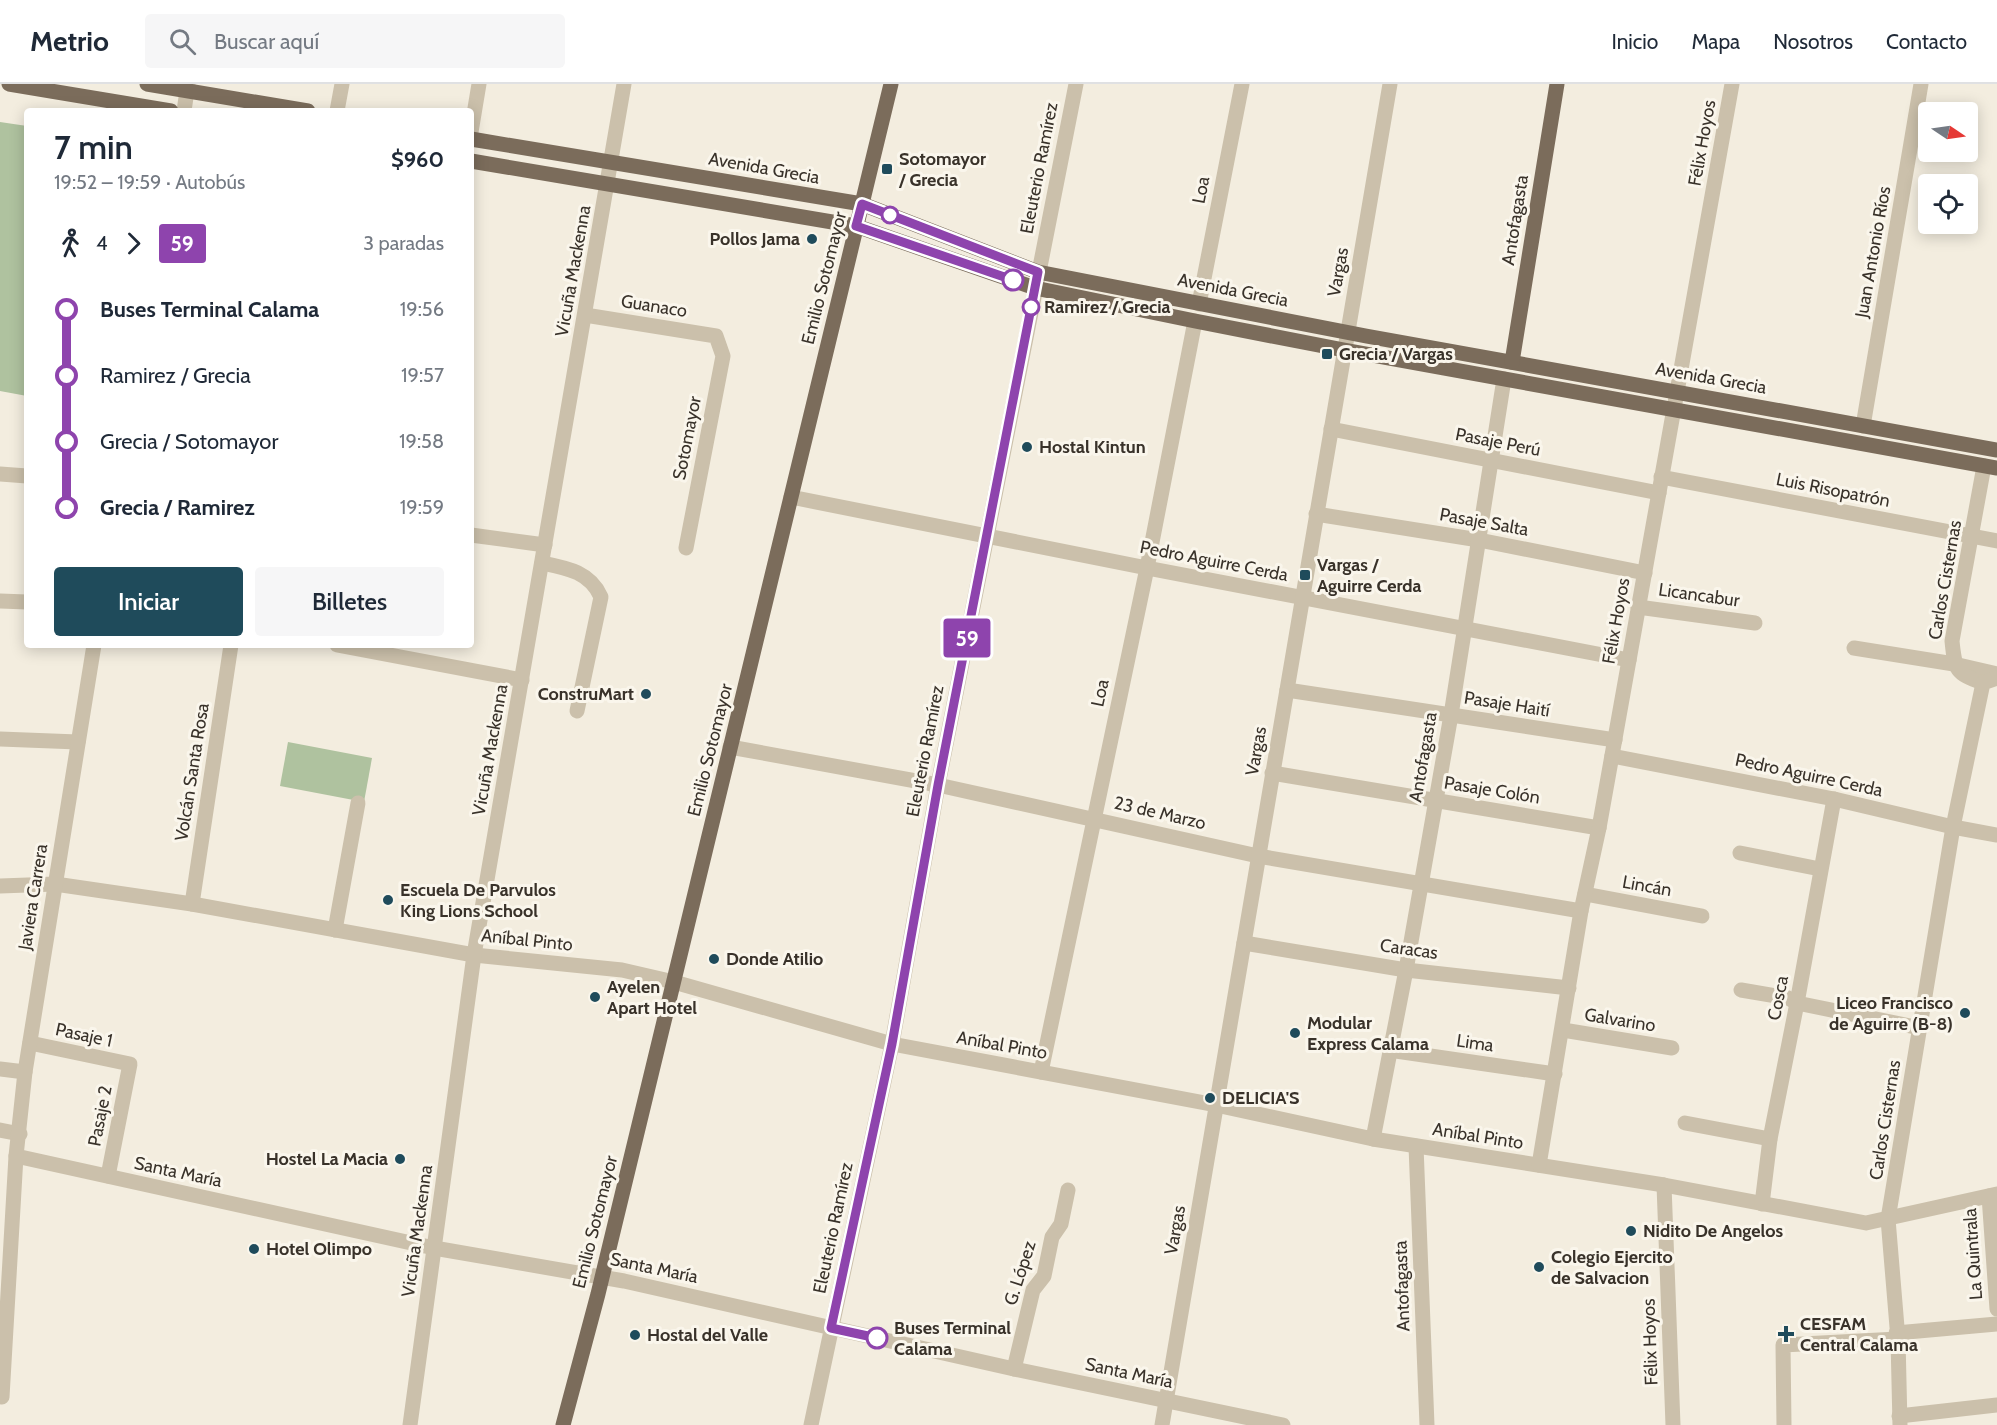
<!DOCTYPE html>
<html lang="es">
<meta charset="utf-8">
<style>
:root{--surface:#fff;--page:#f6f6f7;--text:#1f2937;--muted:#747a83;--line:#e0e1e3;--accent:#1f4b5b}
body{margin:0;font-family:Cabin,sans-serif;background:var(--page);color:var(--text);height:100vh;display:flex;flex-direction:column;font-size:22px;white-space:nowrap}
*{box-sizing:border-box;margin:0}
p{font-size:20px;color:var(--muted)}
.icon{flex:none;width:33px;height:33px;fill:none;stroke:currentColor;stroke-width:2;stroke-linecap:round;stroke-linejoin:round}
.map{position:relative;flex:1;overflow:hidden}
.panel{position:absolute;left:24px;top:24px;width:450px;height:540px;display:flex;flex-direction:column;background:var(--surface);border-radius:6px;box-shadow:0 3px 15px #0003}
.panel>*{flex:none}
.badge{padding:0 12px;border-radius:4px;font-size:21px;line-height:39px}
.needle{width:39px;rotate:103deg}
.tools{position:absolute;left:1918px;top:18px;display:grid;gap:12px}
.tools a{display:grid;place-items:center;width:60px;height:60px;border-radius:6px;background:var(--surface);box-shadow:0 3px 15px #0003;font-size:30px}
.map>.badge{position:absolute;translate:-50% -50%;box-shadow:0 0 0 3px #fff}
.legs{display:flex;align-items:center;gap:9px;height:66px;padding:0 30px;font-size:20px}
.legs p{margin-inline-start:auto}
.head{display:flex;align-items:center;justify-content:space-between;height:102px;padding:0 30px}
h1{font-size:33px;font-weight:600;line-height:45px}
.button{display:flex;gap:12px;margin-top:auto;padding:12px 30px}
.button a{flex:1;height:69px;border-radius:6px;background:var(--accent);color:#fff;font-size:24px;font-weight:600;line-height:69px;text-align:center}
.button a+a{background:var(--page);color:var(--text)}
ul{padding:0 30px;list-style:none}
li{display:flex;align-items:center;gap:21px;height:66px;font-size:22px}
li i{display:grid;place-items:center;width:9px;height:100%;margin:0 8px;background:currentColor}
li i::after{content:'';width:15px;height:15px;margin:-8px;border:4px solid;border-radius:50%;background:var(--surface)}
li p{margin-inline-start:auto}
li:first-child i{background:linear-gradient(#0000 50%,currentColor 0)}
li:last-child i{background:linear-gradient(currentColor 50%,#0000 0)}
header{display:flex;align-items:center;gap:36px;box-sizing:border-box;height:84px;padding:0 30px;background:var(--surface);border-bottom:2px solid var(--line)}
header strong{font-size:28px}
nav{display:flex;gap:33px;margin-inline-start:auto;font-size:21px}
.search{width:420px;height:54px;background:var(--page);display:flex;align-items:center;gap:15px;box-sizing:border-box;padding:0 21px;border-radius:6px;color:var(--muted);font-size:22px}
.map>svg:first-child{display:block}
</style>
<header>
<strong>Metrio</strong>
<div class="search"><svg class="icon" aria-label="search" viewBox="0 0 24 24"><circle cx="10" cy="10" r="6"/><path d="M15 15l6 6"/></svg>Buscar aquí</div>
<nav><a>Inicio</a><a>Mapa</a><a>Nosotros</a><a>Contacto</a></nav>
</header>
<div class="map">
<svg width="1997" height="1341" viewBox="0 0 1997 1341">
<rect width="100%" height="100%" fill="#f3eddf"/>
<g fill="#afc29f">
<path d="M0,38L27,42V312L0,307Z"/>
<path d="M288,658L372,674L364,718L280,702Z"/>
</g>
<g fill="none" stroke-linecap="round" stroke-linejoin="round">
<g stroke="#cbc0ab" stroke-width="15">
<path d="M184,27L188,0"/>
<path d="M337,27L342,0"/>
<path d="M471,48L479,0"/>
<path d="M1199,220L1242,0"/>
<path d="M585,231L716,252L723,272L686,464"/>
<path d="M1863,342L1921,0"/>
<path d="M1331,345L1659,409"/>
<path d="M0,390L27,392"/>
<path d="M1661,393L1997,457"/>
<path d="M791,413L1147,484L1629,576"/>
<path d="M1316,430L1479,456L1645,489"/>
<path d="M471,451L545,461"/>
<path d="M542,479C567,484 590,488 601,513L577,627"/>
<path d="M0,517L27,518"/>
<path d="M1638,523L1755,539"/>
<path d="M337,561L522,596"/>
<path d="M1854,564L1954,580L1997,590"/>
<path d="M1983,599C1955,589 1955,586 1952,557L1984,382"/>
<path d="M1287,606L1615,656"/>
<path d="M0,655L78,658"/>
<path d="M730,663L938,701L1258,772L1581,827"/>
<path d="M1612,672L1834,715L1953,743L1997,751"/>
<path d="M1272,689L1599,744"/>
<path d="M1740,769L1820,785"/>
<path d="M0,802L55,800L192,820L474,871L622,886L674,898L892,960L1216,1021L1373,1055L1664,1101L1866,1139L1997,1110"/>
<path d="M1585,810L1702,832"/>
<path d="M192,820L231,561"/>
<path d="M335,846L358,719"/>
<path d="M1244,859L1406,886L1569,904"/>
<path d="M1741,906L1788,914L1797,919L1920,944"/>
<path d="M1563,946L1672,964"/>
<path d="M30,959L130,980L108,1092"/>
<path d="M1389,966L1555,990"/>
<path d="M0,985L25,988"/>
<path d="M1041,988L1147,484L1195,237"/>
<path d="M1685,1039L1770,1055"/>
<path d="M0,1046L20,1050"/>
<path d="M1373,1055L1406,886L1451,631L1504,295"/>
<path d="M1416,1062L1427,1341"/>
<path d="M16,1072L434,1164L624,1197L1014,1285L1283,1341"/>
<path d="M1539,1081L1581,827L1599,744L1732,0"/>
<path d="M1664,1101L1673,1341"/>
<path d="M1989,1112L1997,1225"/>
<path d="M1762,1120L1770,1055L1797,919L1834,715"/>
<path d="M1896,1249L1997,1240"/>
<path d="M1014,1285L1033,1206L1044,1192L1052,1153L1061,1140L1068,1106"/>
<path d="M2,1313L16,1072L25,988L94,561"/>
<path d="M1899,1332L1997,1321"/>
<path d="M410,1341L474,871L624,0"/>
<path d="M811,1341L892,960L938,701L1076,0"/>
<path d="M1162,1341L1390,0"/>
<path d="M1784,1341L1783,1261L1898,1255"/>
<path d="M1900,1341L1898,1255L1888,1135L1953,743L1983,599L1997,594"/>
</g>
<g stroke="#7b6c5b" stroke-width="15">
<path d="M9,0L171,27"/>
<path d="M147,0L308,27"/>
<path d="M471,55L862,120L1038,188L1366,252L1997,366"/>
<path d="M471,77L856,142L1035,204L1195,237L1344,266L1997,384"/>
<path d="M1512,278L1557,0"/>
<path d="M563,1341L598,1210L891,0"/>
</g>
</g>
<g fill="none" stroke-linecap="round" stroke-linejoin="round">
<defs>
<path id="line-1" d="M877,1254L831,1244L892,960L938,701L1038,188L862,120L856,142L1013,196"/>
</defs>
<use href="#line-1" stroke="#fff" stroke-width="14"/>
<use href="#line-1" stroke="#8e44ad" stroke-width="9"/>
</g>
<g fill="#1f4b5b" stroke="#faf6ec" stroke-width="2">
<rect x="881" y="79" width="12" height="12" rx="3"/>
<circle cx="812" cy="155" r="6"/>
<rect x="1321" y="264" width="12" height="12" rx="3"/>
<circle cx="1027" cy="363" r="6"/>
<rect x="1299" y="485" width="12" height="12" rx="3"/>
<circle cx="646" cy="610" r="6"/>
<circle cx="388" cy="816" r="6"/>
<circle cx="714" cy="875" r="6"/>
<circle cx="595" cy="913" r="6"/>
<circle cx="1965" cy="929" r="6"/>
<circle cx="1295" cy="949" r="6"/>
<circle cx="1210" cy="1014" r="6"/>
<circle cx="400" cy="1075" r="6"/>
<circle cx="1631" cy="1147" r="6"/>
<circle cx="254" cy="1165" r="6"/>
<circle cx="1539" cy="1183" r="6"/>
<path d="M1783 1241h6v6h6v6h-6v6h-6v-6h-6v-6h6z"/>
<circle cx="635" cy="1251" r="6"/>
</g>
<g fill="#fff" stroke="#8e44ad" stroke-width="3">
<circle cx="890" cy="131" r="8"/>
<circle cx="1013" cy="196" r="10"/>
<circle cx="1031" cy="223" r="8"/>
<circle cx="877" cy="1254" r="10"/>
</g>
<g text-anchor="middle" stroke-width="6" stroke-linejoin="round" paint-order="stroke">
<g font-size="18" fill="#39322a" stroke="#faf6ec">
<text transform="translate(1702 59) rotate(-80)" y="6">Félix Hoyos</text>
<text transform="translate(764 84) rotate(10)" y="6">Avenida Grecia</text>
<text transform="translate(1039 84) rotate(-79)" y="6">Eleuterio Ramírez</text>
<text transform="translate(1201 106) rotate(-79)" y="6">Loa</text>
<text transform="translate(1515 136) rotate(-81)" y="6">Antofagasta</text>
<text transform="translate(1873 168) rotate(-80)" y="6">Juan Antonio Ríos</text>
<text transform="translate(573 187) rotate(-80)" y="6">Vicuña Mackenna</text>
<text transform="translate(1338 188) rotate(-80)" y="6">Vargas</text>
<text transform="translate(824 194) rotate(-76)" y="6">Emilio Sotomayor</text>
<text transform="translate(1233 206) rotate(11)" y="6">Avenida Grecia</text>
<text transform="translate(654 222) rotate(9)" y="6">Guanaco</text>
<text transform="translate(1711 294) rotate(10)" y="6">Avenida Grecia</text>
<text transform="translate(687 354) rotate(-79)" y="6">Sotomayor</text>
<text transform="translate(1498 358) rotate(11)" y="6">Pasaje Perú</text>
<text transform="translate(1833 406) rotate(11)" y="6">Luis Risopatrón</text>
<text transform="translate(1484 438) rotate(10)" y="6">Pasaje Salta</text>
<text transform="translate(1214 477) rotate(11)" y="6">Pedro Aguirre Cerda</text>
<text transform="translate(1945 496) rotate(-80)" y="6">Carlos Cisternas</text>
<text transform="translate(1699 511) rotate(8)" y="6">Licancabur</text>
<text transform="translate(1616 537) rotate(-80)" y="6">Félix Hoyos</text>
<text transform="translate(1100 609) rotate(-78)" y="6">Loa</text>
<text transform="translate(1507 620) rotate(9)" y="6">Pasaje Haití</text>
<text transform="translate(490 666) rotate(-80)" y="6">Vicuña Mackenna</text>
<text transform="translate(710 666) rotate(-76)" y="6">Emilio Sotomayor</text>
<text transform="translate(925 667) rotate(-79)" y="6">Eleuterio Ramírez</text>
<text transform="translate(1256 667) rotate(-80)" y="6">Vargas</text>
<text transform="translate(1423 673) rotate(-80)" y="6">Antofagasta</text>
<text transform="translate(192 688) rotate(-81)" y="6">Volcán Santa Rosa</text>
<text transform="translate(1809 691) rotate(12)" y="6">Pedro Aguirre Cerda</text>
<text transform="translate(1492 706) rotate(9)" y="6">Pasaje Colón</text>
<text transform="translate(1160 729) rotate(13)" y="6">23 de Marzo</text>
<text transform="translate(1647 802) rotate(10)" y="6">Lincán</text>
<text transform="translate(33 813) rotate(-81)" y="6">Javiera Carrera</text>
<text transform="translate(527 856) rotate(6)" y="6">Aníbal Pinto</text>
<text transform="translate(1409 865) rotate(8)" y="6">Caracas</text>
<text transform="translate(1778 914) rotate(-79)" y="6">Cosca</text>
<text transform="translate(1620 936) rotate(9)" y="6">Galvarino</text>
<text transform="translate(84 951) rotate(12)" y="6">Pasaje 1</text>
<text transform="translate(1475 959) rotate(8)" y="6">Lima</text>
<text transform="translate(1002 961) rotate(10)" y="6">Aníbal Pinto</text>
<text transform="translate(100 1032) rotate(-79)" y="6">Pasaje 2</text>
<text transform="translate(1885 1036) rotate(-81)" y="6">Carlos Cisternas</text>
<text transform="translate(1478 1052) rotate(9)" y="6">Aníbal Pinto</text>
<text transform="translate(178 1088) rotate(12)" y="6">Santa María</text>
<text transform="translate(595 1138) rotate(-76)" y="6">Emilio Sotomayor</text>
<text transform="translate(833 1144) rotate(-78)" y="6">Eleuterio Ramírez</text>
<text transform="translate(1175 1146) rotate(-80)" y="6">Vargas</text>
<text transform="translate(417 1147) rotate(-82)" y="6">Vicuña Mackenna</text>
<text transform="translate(1973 1170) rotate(-94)" y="6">La Quintrala</text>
<text transform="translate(654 1184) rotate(12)" y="6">Santa María</text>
<text transform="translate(1020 1189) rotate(-72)" y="6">G. López</text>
<text transform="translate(1402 1202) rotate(-92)" y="6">Antofagasta</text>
<text transform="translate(1650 1258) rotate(-92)" y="6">Félix Hoyos</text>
<text transform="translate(1129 1289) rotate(12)" y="6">Santa María</text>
</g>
<g font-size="18" font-weight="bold" fill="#39322a" stroke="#faf6ec" text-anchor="start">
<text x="899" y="81">Sotomayor<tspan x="899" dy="21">/ Grecia</tspan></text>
<text x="800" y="161" text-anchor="end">Pollos Jama</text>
<text x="1339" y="276">Grecia / Vargas</text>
<text x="1039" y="369">Hostal Kintun</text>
<text x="1317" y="487">Vargas /<tspan x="1317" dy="21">Aguirre Cerda</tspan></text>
<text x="634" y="616" text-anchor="end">ConstruMart</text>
<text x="400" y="812">Escuela De Parvulos<tspan x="400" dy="21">King Lions School</tspan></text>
<text x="726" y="881">Donde Atilio</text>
<text x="607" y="909">Ayelen<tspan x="607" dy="21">Apart Hotel</tspan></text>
<text x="1953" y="925" text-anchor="end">Liceo Francisco<tspan x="1953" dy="21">de Aguirre (B-8)</tspan></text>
<text x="1307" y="945">Modular<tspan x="1307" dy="21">Express Calama</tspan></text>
<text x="1222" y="1020">DELICIA'S</text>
<text x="388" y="1081" text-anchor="end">Hostel La Macia</text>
<text x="1643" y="1153">Nidito De Angelos</text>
<text x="266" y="1171">Hotel Olimpo</text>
<text x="1551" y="1179">Colegio Ejercito<tspan x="1551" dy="21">de Salvacion</tspan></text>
<text x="1800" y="1246">CESFAM<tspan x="1800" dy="21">Central Calama</tspan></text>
<text x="647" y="1257">Hostal del Valle</text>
</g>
<g font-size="18" font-weight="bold" fill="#39322a" stroke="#faf6ec" text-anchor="start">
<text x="1044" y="229">Ramirez / Grecia</text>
<text x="894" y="1250">Buses Terminal<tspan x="894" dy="21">Calama</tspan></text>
</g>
</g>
</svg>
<div class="tools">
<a><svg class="needle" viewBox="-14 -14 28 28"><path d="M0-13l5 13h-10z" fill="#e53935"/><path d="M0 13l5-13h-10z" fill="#747a83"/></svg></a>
<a><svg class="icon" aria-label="locate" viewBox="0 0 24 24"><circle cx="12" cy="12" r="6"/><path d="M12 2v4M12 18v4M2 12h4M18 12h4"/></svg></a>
</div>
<b class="badge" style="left:967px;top:554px;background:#8e44ad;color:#fff">59</b>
<section class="panel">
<div class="head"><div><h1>7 min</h1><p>19:52 – 19:59 · Autobús</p></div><b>$960</b></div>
<div class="legs"><svg class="icon" aria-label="walk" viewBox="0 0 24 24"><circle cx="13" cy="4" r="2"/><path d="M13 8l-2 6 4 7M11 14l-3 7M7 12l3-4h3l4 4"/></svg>4<svg class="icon" aria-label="forward" viewBox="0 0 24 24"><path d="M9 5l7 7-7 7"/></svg><b class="badge" style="background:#8e44ad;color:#fff">59</b><p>3 paradas</p></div>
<ul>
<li><i style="color:#8e44ad"></i><b>Buses Terminal Calama</b><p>19:56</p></li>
<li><i style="color:#8e44ad"></i><span>Ramirez / Grecia</span><p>19:57</p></li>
<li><i style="color:#8e44ad"></i><span>Grecia / Sotomayor</span><p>19:58</p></li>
<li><i style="color:#8e44ad"></i><b>Grecia / Ramirez</b><p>19:59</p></li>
</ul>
<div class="button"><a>Iniciar</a><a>Billetes</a></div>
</section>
</div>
